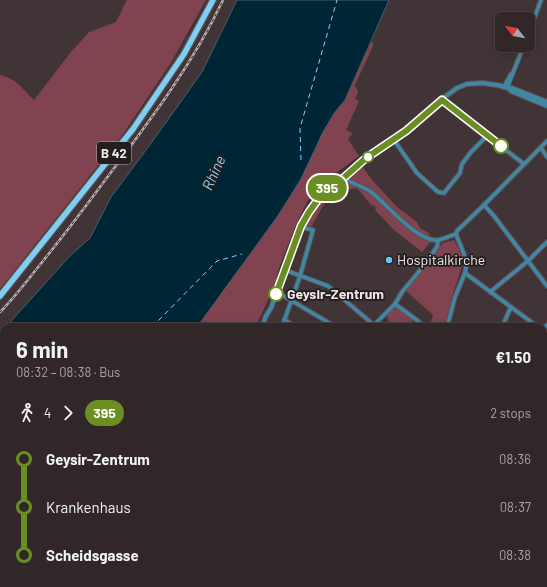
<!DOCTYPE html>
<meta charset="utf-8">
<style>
:root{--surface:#312728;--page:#3d3334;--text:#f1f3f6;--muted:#a8a5a8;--line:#4c4445}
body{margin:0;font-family:Barlow,sans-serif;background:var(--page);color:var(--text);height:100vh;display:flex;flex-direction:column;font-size:15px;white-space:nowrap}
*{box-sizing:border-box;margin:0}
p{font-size:13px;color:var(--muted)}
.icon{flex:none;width:22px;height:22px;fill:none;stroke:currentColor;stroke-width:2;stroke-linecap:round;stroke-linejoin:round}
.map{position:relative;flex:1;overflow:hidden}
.drawer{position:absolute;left:0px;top:323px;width:547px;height:264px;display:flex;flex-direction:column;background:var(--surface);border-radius:12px 12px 0 0;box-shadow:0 2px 10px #0003,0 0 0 1px var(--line)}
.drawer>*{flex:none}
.badge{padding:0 8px;border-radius:13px;font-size:14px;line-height:26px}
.needle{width:26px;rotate:301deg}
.tools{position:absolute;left:495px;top:12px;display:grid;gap:8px}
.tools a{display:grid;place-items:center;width:40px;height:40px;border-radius:6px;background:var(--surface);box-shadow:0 2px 10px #0003,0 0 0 1px var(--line);font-size:20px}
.map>.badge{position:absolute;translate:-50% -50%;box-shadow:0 0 0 2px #fff}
.legs{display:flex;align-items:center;gap:6px;height:44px;padding:0 16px;font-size:13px}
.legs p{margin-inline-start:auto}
.headline{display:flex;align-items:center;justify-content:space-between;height:68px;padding:0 16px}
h1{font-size:22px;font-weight:700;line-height:30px}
ul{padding:0 16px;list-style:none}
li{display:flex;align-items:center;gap:14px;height:48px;font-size:15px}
li i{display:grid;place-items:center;width:6px;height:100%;margin:0 5px;background:currentColor}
li i::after{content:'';width:10px;height:10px;margin:-5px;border:3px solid;border-radius:50%;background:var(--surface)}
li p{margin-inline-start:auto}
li:first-child i{background:linear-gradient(#0000 50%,currentColor 0)}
li:last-child i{background:linear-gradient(currentColor 50%,#0000 0)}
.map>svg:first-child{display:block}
</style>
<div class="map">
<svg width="547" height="587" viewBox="0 0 547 587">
<rect width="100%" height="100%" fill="#413436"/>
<g fill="#81434f">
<path d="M127,0H206L172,61L123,134L0,289V75C19,80 21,88 34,100L71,52L89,32L116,22Z"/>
<path d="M371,42L374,44L355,85L358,92L355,99L359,101L346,130L353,133L348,139L359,156L332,176L322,185L307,202L295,227L279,268L276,282L256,326L197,327L277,217L301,179L323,132L335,112L345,100Z"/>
<path d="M362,166L372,180L397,207L417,222L420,228L430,234L427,239L431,241L422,252L394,230L375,210L376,208L373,205L372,206L357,188L337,191L327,199L311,227L305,225L326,194Z"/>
<path d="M454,240L458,247L462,257V266L452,297L445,327H431L430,325L433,315L405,290L427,266L431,257L443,243Z"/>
<path d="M395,306L413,319L410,327H388L386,325L389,323L387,316L386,315Z"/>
<path d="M4,547V565L0,566V549Z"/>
<path d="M104,583H143L145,587H106Z"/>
</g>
<g fill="#002635" stroke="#48606b">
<path d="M237,0H389L345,100L335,112L323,132L301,179L277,217L197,327H9L12,320L69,257L90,238L111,197L152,142L202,72Z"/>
<path d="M4,340V547L0,549V350Z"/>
</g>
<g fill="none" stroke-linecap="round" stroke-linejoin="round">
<g stroke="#85d5f9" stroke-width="1" stroke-dasharray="5 4" stroke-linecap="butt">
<path d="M301,160L300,128L337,0"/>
<path d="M152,327L217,261L242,254"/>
<path d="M0,481L4,477"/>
</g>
<defs>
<g id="minor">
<path d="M528,35L541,0"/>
<path d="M504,87L511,74"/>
<path d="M507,88L524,45"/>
<path d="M441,100L524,164"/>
<path d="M394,140L417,173L438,192L444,193L460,173L462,164L471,152L487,136"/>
<path d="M541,148L547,157"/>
<path d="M344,178C352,184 363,186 371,192C387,204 418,243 438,240C444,239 450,236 456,234"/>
<path d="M484,205L494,216L547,286"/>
<path d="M456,234L457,231L484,205L547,141"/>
<path d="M285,270L328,286L374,325L395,304L402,292L422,268L437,247L438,240"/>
<path d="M465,273L538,327"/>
<path d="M277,292L336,327"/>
<path d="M490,292L528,261L547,242"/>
<path d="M395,304L418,321L421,324L422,327"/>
<path d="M284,320L297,327"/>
<path d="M421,324L428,326"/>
<path d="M282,327L300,276L313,230L301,227"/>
<path d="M431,327H433"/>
<path d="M447,327L455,297L465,273L466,267L464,254L456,234"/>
<path d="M502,327L511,307"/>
<path d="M543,329L547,325"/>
<path d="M543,400L547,405"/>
<path d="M543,440L547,437"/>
<path d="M543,464L547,460"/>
<path d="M543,510L547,511"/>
<path d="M543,512L547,516"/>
<path d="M543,574L547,572"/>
<path d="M303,583L308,586L316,583"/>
<path d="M370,583L374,587"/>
<path d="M454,583L456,587"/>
<path d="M157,587L163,583"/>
<path d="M517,587L525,583"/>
</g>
<g id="tertiary">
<path d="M509,88L511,91L547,106"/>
<path d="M262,327L266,316L271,308L305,218L327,189L341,181L366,158L406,131L446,96L457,88L467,84L482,83L497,85L509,88H512L547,102"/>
<path d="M543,529L547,524"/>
<path d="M0,571L4,569"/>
<path d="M234,583L238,587"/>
<path d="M440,587L449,583"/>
</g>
<path id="primary" d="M0,296L133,129L184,54L213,0"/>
</defs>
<use href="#minor" stroke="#5d5153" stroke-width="5.5"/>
<use href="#tertiary" stroke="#5d5153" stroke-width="6"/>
<use href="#primary" stroke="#5d5153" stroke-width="8"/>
<use href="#minor" stroke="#4187a5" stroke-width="3.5"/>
<use href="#tertiary" stroke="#4187a5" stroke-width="4"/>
<use href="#primary" stroke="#7ecff3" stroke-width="5.5"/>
<defs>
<g id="rail">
<path d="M0,312C14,298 26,282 39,266C60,240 80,214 100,187C145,127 191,68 223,0"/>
<path d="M543,488L547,485"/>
<path d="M543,498L547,496"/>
<path d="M323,587L338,583"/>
</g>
</defs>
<use href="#rail" stroke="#b9afb0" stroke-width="2.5"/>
<use href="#rail" stroke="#231d1e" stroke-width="1" stroke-dasharray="3" stroke-linecap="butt"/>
</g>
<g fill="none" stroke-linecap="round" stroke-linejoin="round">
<defs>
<path id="line-1" d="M276,294L301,226L309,212L322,194L327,189L340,181L366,158L406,131L442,100L501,146"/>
</defs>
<use href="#line-1" stroke="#fff" stroke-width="9"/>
<use href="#line-1" stroke="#6b8e23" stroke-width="6"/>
</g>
<g fill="#fff" stroke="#6b8e23" stroke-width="2">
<circle cx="501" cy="146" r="7"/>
<circle cx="368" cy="157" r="5"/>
<circle cx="276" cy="294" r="7"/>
</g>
<circle fill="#64c5ee" stroke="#231d1e" stroke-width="1.5" cx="389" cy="260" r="4"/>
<g text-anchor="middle" stroke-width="3.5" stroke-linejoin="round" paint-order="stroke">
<rect fill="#231d1e" stroke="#b3acad" stroke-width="1" x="97" y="142" width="34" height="22" rx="3"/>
<g font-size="13" font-weight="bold" fill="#f1e9ea">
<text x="114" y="158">B 42</text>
</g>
<g font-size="14" fill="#f1e9ea" stroke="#231d1e" text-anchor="start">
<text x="397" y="265">Hospitalkirche</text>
</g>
<g font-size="14" font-weight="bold" fill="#f1e9ea" stroke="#231d1e" text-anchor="start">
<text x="287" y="299">Geysir-Zentrum</text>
</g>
<g font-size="15" font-style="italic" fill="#85d5f9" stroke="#231d1e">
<text transform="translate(214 173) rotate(-66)" y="5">Rhine</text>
</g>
</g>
</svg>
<div class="tools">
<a><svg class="needle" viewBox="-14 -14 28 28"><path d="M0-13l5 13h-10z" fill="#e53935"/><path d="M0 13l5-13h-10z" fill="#a8a5a8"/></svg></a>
</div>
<b class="badge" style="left:327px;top:188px;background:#6b8e23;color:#fff">395</b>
<section class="drawer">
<div class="headline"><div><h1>6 min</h1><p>08:32 – 08:38 · Bus</p></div><b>€1.50</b></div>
<div class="legs"><svg class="icon" aria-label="walk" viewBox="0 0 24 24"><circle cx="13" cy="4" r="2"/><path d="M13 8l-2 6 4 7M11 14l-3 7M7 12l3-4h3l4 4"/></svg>4<svg class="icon" aria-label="forward" viewBox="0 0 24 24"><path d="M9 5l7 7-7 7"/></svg><b class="badge" style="background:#6b8e23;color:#fff">395</b><p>2 stops</p></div>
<ul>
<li><i style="color:#6b8e23"></i><b>Geysir-Zentrum</b><p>08:36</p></li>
<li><i style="color:#6b8e23"></i><span>Krankenhaus</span><p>08:37</p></li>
<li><i style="color:#6b8e23"></i><b>Scheidsgasse</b><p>08:38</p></li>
</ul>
</section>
</div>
